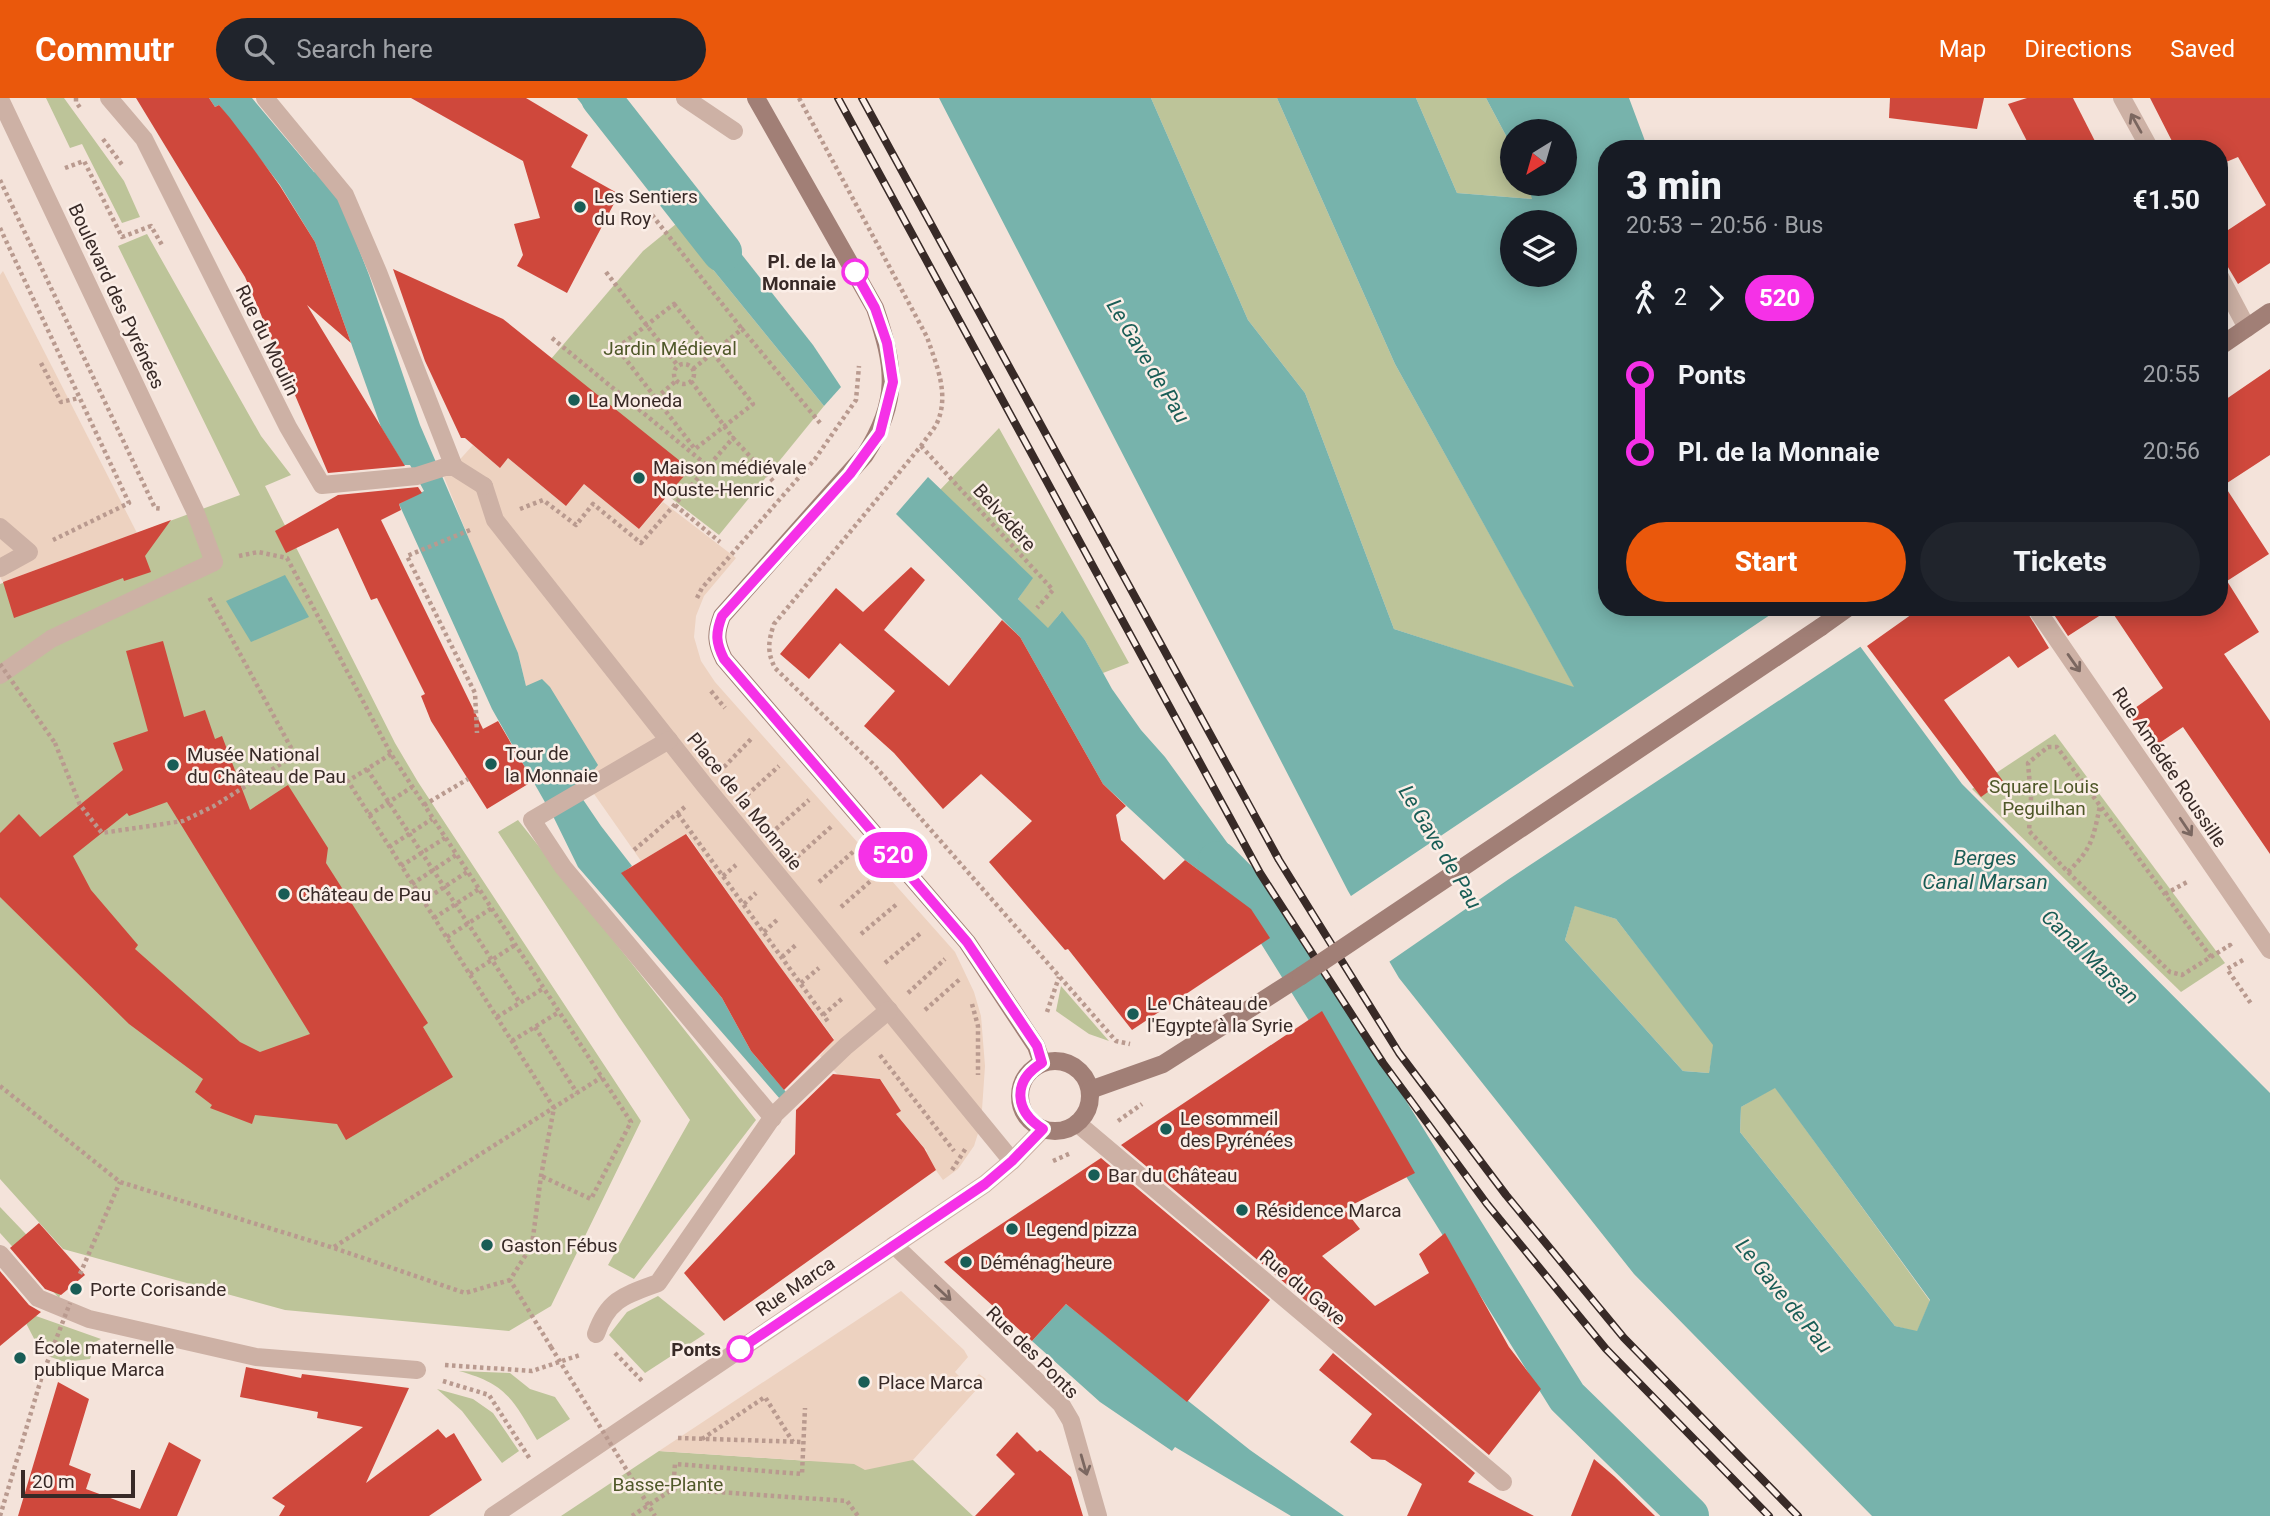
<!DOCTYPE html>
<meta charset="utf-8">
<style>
:root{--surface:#171b24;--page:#20242c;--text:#f1f3f6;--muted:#9ea1a6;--accent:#ea580c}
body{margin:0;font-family:Roboto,sans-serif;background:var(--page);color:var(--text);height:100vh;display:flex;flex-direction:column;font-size:26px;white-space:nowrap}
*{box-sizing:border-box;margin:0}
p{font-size:23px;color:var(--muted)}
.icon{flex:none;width:38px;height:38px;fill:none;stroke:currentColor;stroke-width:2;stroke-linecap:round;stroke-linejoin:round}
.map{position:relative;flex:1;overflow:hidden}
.details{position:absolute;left:1598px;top:42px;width:630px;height:476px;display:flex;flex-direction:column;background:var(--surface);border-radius:28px;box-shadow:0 4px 18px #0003}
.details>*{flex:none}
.badge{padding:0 14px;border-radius:23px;font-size:24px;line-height:46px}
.needle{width:46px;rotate:217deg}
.controls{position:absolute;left:1500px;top:21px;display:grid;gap:14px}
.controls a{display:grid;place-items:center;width:77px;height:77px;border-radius:50%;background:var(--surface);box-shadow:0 4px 18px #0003;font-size:35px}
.scale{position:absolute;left:21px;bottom:18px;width:114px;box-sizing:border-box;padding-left:7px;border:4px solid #382a27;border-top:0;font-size:19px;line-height:24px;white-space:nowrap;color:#382a27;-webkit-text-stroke:5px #fbeee7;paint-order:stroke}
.map>.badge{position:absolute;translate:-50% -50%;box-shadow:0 0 0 4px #fff}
.legs{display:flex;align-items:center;gap:10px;height:77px;padding:0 28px;font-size:23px}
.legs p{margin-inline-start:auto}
.head{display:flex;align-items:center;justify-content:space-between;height:119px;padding:0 28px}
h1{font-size:38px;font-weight:800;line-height:52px}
.action{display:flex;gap:14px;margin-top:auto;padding:14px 28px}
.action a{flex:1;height:80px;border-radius:42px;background:var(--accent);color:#fff;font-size:28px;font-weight:800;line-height:80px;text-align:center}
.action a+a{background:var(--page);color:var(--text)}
ul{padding:0 28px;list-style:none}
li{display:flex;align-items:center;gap:24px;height:77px;font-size:26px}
li i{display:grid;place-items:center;width:10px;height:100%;margin:0 9px;background:currentColor}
li i::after{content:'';width:18px;height:18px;margin:-9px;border:5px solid;border-radius:50%;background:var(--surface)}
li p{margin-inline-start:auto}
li:first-child i{background:linear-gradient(#0000 50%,currentColor 0)}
li:last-child i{background:linear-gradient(currentColor 50%,#0000 0)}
header{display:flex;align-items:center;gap:42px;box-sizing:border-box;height:98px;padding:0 35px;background:var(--accent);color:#fff}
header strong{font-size:33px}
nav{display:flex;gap:38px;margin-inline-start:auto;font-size:24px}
.search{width:490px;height:63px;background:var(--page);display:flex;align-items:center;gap:18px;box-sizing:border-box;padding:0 24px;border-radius:38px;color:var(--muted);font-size:26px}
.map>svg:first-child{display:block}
</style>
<header>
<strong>Commutr</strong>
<div class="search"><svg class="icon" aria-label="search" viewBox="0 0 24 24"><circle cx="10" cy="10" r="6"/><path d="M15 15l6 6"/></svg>Search here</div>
<nav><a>Map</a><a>Directions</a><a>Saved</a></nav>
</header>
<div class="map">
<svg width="2270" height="1418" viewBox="0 0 2270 1418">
<rect width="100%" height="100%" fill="#f4e3da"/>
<g fill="#bdc499">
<path d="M46,0H64L124,83L140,119L122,125L82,46L70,50Z"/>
<path d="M1151,0H1277L1395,266L1575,590L1394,531L1305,295L1248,222Z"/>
<path d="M1416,0H1486L1512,49V86H1528L1533,101L1457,95Z"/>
<path d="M676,126L824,308L719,437L667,397L551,261L643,153Z"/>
<path d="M147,136L261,338L291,377L265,388L395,645L418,684L641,1023L551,1208L509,1233L285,1212L63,1151L0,1081V486L240,397L118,148Z"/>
<path d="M999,330L1129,565L1103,575L1085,542L1061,514L1048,531L1018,501L1032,480L940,392Z"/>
<path d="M2055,636L2225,865L2181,894L1972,691Z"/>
<path d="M518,722L756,1022L634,1181L608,1167L690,1022L619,919L498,734Z"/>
<path d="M1575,807L1616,821L1714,947L1709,975L1683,973L1565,842Z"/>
<path d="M1061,888L1109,943L1089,936L1056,913Z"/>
<path d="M1775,989L1930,1203L1917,1234L1895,1228L1740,1034L1741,1009Z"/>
<path d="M0,1109L67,1179L59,1200L0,1135Z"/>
<path d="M0,1175L36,1218L101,1241L97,1243L90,1261L65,1264L42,1256Z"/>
<path d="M658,1198L705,1236L645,1275L609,1237L627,1214Z"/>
<path d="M459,1273L510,1275L530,1291L555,1299L570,1321L537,1342C513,1302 507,1286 459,1273Z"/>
<path d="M437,1291L473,1301L493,1315L519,1353L502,1365L462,1313Z"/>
<path d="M879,1337L913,1362L973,1418H561L659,1353L809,1363Z"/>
</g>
<g fill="#edd2c0">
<path d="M3,173L137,435L3,484L0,479V177Z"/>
<path d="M473,347L499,369L508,360L566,408L584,386L639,431L663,404L736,460L704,498L696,518L694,539L701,563L715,584L955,854L974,894L981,918L985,968L981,1026L974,1048L958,1071L943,1082L924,1056L927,1053L896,1016L900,1013L882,983L878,980L838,977L820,958L834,941L776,863L687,736L641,763L585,683L526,588L518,555L492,498L444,379Z"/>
<path d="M901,1193L964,1252L968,1259L955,1274L968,1287L979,1276L986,1281L913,1362L865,1372L854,1366L659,1353Z"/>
</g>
<g fill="#77b3ac" fill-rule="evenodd">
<path d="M209,0H252L314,74L322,76L342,108L369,177L420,327L518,555L526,588L542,581L550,589L598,667L585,683L546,706L492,611L399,406L424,393L410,367H404L381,329L315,144L280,87L219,7L215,9Z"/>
<path d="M577,0H619L671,65L647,89Z"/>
<path d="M939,0H1151L1248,222L1305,295L1394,531L1574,589L1395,266L1277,0H1416L1457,95L1532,101L1528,86H1564V33H1512V49L1486,0H1629L1648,51H1606V509H1831L1962,686L2270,995V1418H1872L1634,1176L1399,880L1348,793ZM1512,124H1564V177H1512ZM1575,808L1616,821L1713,947L1709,975L1683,973L1565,842ZM1775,990L1930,1202L1917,1233L1895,1228L1740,1034L1741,1009Z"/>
<path d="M698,101L813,247L841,289L824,308L676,126Z"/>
<path d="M928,379L1033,480L1018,501L1048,530L1062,513L1085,542L1112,591L1141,632L1165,659L1239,761L1266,794L1251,811L1185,762L1103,686L1020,539L896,416Z"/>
<path d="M285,477L309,519L251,544L226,503Z"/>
<path d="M582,700L601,728L632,768L622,775L722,900L751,953L786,994L780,1001L578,769L552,716Z"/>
<path d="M1066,1206L1250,1352L1344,1418H1291L1175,1349L1172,1353L1100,1304L1032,1243Z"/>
</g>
<path fill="#f4e3da" d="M1782,509H1835L1863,547L1509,781L1386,866L1348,800Z"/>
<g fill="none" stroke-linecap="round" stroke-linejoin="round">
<g stroke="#77b3ac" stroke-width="40">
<path d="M601,0L722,154"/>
<path d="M1218,763L1258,803L1567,1299L1689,1418"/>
</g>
</g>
<g fill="#cf483c" fill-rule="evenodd">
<path d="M136,0H209L215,9L219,7L230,20L252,49L280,88L315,144L351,245L307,207L405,368L328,375L245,179Z"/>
<path d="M411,0H526L588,37L571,69L619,96L567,195L517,168L523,157L514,126L540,120L523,63Z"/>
<path d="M1890,0H1984L1977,31L1889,20Z"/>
<path d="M2027,0H2073L2099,51H2031L2008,6Z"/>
<path d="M2150,0H2270V165L2238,186L2219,154V138L2266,107L2238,59L2219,67V51H2176Z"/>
<path d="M393,171L503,221L690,371L639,431L584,386L566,408L508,360L500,370L465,340H461L425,263Z"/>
<path d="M2270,271V357L2224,387L2269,456L2227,483L2259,534L2224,556L2270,623V756L2183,629L2152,650L2128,615L2163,590L2110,511L2068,538L2049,509H2219V306Z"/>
<path d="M418,389L422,395L399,406L401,412L381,422L483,631L498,623L533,683L487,711L431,623L421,598L425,596L377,500L371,502L338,430L286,455L275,433L338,397Z"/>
<path d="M171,422L145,458L151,474L124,483L123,480L14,520L3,484Z"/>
<path d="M911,469L925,482L884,532L949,588L1002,522L1020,539L1103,686L1126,708L1116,717L1121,742L1164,782L1185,762L1251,811L1270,840L1132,932L1068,851L1065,852L989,764L1032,723L981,676L943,711L894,655L864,628L895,593L840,545L809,581L780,556L836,490L863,514Z"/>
<path d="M1922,509H2024L2049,550L2018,570L2009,558L1944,602L2003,683L1981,699L1867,548Z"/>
<path d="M163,543L184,619L205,612L215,641L222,638L250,712L288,687L328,750L326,765L428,925L423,929L453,979L346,1042L337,1026L255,1017L252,1026L210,1010L212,1007L195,994L203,981L129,926L0,799V735L19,716L40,739L123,672L113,645L148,633L126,553ZM167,704L310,936L260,954L240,944L135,851L138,847L91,792L73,758L127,715L129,718Z"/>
<path d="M686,736L776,863L834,942L784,992L751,953L722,900L621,775Z"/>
<path d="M1322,913L1415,1075L1344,1111L1360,1131L1322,1158L1375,1208L1429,1175L1419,1156L1445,1135L1509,1249L1541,1291L1489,1357L1121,1047Z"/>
<path d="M833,976L880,981L901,1013L896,1016L924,1050L936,1072L724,1223L684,1175L795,1056L796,1012Z"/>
<path d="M1101,1060L1270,1202L1187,1304L1066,1206L1032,1243L944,1164Z"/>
<path d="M39,1125L85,1177L61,1197L45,1191L10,1150Z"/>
<path d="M0,1173L29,1207L41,1214L0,1248Z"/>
<path d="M1333,1255L1475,1375L1468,1384L1534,1418H1407L1422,1386L1385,1362L1372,1361L1350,1344L1372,1316L1319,1272Z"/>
<path d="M246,1269L301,1280L302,1276L409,1290L366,1385L438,1331L446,1340L454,1335L482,1382L429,1418H279L285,1408L272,1400L363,1329L317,1320L318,1314L240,1299Z"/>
<path d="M58,1284L89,1301L69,1367L91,1376L86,1391L140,1411L169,1344L201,1362L177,1418H18Z"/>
<path d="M1017,1334L1037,1354L1040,1352L1071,1379L1083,1418H975L1015,1376L996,1357Z"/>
<path d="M1594,1361L1615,1379L1655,1418H1571Z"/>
</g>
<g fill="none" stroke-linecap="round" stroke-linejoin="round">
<g stroke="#b99a8f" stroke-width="4.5" stroke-dasharray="3.5 3.5" stroke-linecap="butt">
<path d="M76,0V4L81,11"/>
<path d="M799,0L927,239C936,266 950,296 937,325C933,333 926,340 921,348L774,526C768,544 767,554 775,570L874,667L1116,943L1130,946"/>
<path d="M103,41L123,68"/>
<path d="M65,70L84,63L122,139L151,128L162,147"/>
<path d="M0,82L155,410L163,411"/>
<path d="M652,117L742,231"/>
<path d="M0,130L129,405L53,442"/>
<path d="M606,174L678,268"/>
<path d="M674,206L753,306L695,351L617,250Z"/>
<path d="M552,240L709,369"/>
<path d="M41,265L61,304L79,300"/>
<circle cx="684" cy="276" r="10"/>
<path d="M693,271L742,231L820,325"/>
<path d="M691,283L733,340"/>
<path d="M656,300L677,282"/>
<path d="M921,348L1053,492L1037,510"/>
<path d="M675,407L720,444"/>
<path d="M520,411L543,402L576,427L593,406L641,445L733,340L773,383"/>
<path d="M470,432L407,458L475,595L477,635"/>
<path d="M239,458L258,454L287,460L391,656L631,1024L591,1101L541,1078"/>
<path d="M697,500L702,490L815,361L856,302L859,268"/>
<path d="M711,593L725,610"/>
<path d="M55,645L80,707L102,735L183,723L214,708L295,657L208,497"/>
<path d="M391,656L348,683L554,1010L541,1078L532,1147L510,1182L551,1249"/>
<path d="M724,669L752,640"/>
<path d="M367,671L520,905"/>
<path d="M747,697L779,668"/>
<path d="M424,707L468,681"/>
<path d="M678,716L829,925"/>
<path d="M369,717L412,689"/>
<path d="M776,731L809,702"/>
<path d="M389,749L432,721"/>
<path d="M634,752L686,708"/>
<path d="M797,759L832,728"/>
<path d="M401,768L445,740"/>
<path d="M2068,774C2092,750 2093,741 2100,708"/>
<path d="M723,778L736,767"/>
<path d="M819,784L854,753"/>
<path d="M412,786L456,757"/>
<path d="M2165,796L2189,783"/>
<path d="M423,803L467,774"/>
<path d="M744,806L756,795"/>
<path d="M841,809L874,780"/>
<path d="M434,820L479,791"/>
<path d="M764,834L779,820"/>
<path d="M861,836L897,806"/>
<path d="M447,839L492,810"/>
<path d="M782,859L797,846"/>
<path d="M2211,859L2057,649H2048L2028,665L2031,700L2029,733L2068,774L2170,874L2182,877L2230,847L2231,849"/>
<path d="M2243,862L2227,871L2252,907"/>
<path d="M885,865L922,834"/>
<path d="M470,876L515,847"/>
<path d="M801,885L819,870"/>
<path d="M908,895L945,861"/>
<path d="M972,906L978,928V977"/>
<path d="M925,912L960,881"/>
<path d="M1047,914L1059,879"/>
<path d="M823,917L844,899"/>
<path d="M497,919L544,890"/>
<path d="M1165,922L1171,931"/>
<path d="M535,929L577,995"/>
<path d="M512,943L559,914"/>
<path d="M880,957L954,1053"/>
<path d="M0,988L120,1084L334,1150L465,1195L510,1182"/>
<path d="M1118,1023L1142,1006"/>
<path d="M1053,1063L1071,1055"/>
<path d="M952,1072L966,1050"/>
<path d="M334,1149L602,979"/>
<path d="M80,1176L120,1084"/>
<path d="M615,1255L643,1284"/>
<path d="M445,1267L532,1273L580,1257"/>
<path d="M443,1283L489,1297L530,1361"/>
<path d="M678,1340L804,1344"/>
<path d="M702,1341L765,1299L793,1344"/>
<path d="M673,1391L675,1366L802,1376L805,1310"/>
<path d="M0,1418L42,1278"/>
<path d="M632,1418L673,1391L847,1403L858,1418"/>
</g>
<g stroke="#cdb1a5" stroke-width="18">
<path d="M265,0L345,97L378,174L454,369"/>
<path d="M685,0L734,33"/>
<path d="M0,1L195,413L214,464L51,541L0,577"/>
</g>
<g stroke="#cdb1a5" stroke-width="18">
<path d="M484,388L495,422L705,688L1012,1063"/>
<path d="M0,429L29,454L0,470"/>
<path d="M669,642L532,722L563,769L773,1020"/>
<path d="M0,1156L38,1200L89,1221L256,1259L417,1272"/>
<path d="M596,1236C608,1201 625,1197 658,1185L774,1017L846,948L889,912"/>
</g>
<g stroke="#cdb1a5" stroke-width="18">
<path d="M109,0L144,41L288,329L322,387L417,378L445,369H454L484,388"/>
<path d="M2122,0L2150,51"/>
<path d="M2219,177L2247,230"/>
<path d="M2035,509L2270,852"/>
<path d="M1077,1025L1503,1384"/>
<path d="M894,1147L1061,1306L1071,1323L1098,1418"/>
</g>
<path stroke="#cdb1a5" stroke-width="18" d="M493,1418L985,1086L1012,1063L1043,1031"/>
<g stroke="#a17f76" stroke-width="18">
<path d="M756,0L875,210C895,269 900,302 865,357L722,518C715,536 716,545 724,561L967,844L1036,948L1042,965"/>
<path d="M2219,249L2270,214"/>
<path d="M1821,529L1849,509"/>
<circle cx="1055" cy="998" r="35"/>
<path d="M1090,992L1163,966L1301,878"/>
</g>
<defs>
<g id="rail">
<path d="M838,0L1260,775L1383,965L1487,1106L1606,1251L1769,1418"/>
<path d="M862,0L1279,762L1399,955L1506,1097L1624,1240L1798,1418"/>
</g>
</defs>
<use href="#rail" stroke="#382a27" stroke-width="8"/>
<use href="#rail" stroke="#fbeee7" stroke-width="5" stroke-dasharray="16" stroke-linecap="butt"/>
<g stroke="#b99a8f" stroke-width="4.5" stroke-dasharray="3.5 3.5" stroke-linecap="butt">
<path d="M0,566L55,645"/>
<path d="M551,1249L655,1418"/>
<path d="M42,1278L70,1205"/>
</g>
<path stroke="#a17f76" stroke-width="18" d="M1301,878L1821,529"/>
</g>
<defs><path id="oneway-shaft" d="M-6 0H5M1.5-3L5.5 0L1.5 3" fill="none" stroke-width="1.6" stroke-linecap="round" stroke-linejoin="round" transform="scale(1.75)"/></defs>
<g stroke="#7b6760">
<use href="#oneway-shaft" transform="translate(2136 25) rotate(-119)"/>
<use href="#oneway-shaft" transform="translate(2074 565) rotate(55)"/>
<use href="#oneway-shaft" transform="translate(2186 729) rotate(56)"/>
<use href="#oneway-shaft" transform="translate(943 1195) rotate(43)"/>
<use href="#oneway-shaft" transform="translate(1084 1367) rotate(74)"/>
</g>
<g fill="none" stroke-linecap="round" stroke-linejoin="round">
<defs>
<path id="line-1" d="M740,1251L985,1086L1012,1063L1043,1031C1014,1013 1012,983 1042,965L1037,948L967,844L724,561C716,545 715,536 722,518L850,376L880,335L893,284L890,264L887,245L875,210L855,174"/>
</defs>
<use href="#line-1" stroke="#fff" stroke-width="16"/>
<use href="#line-1" stroke="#f531e7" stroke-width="10"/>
</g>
<g fill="#195d56" stroke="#fbeee7" stroke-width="2.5">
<circle cx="580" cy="109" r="7"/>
<circle cx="574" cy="302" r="7"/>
<circle cx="639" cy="380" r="7"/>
<circle cx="491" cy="666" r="7"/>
<circle cx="173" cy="667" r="7"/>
<circle cx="284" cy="796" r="7"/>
<circle cx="1133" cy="916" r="7"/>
<circle cx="1166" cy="1031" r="7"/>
<circle cx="1094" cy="1077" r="7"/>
<circle cx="1242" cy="1112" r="7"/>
<circle cx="1012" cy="1131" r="7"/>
<circle cx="487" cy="1147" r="7"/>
<circle cx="966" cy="1164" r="7"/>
<circle cx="76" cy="1191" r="7"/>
<circle cx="20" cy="1260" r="7"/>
<circle cx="864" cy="1284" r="7"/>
</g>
<g fill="#fff" stroke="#f531e7" stroke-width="3.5">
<circle cx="855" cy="174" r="12"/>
<circle cx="740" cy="1251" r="12"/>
</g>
<g text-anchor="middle" stroke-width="5" stroke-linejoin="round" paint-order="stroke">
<g font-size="19" fill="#382a27" stroke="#fbeee7" text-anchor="start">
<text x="594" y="105">Les Sentiers<tspan x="594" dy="22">du Roy</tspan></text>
<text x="588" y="309">La Moneda</text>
<text x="653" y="376">Maison médiévale<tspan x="653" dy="22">Nouste-Henric</tspan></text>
<text x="505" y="662">Tour de<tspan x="505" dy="22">la Monnaie</tspan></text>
<text x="187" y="663">Musée National<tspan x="187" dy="22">du Château de Pau</tspan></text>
<text x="298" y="803">Château de Pau</text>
<text x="1147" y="912">Le Château de<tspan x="1147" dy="22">l'Egypte à la Syrie</tspan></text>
<text x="1180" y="1027">Le sommeil<tspan x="1180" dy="22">des Pyrénées</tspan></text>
<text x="1108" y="1084">Bar du Château</text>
<text x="1256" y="1119">Résidence Marca</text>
<text x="1026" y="1138">Legend pizza</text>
<text x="501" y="1154">Gaston Fébus</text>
<text x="980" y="1171">Déménag’heure</text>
<text x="90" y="1198">Porte Corisande</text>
<text x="34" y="1256">École maternelle<tspan x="34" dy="22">publique Marca</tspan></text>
<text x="878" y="1291">Place Marca</text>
</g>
<g font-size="19" font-weight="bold" fill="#382a27" stroke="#fbeee7" text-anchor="end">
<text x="836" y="170">Pl. de la<tspan x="836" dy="22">Monnaie</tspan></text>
<text x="721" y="1258">Ponts</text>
</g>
<g font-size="19" fill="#382a27" stroke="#fbeee7">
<text transform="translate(117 198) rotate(65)" y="7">Boulevard des Pyrénées</text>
<text transform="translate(268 242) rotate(64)" y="7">Rue du Moulin</text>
<text transform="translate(1005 419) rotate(48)" y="7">Belvédère</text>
<text transform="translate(2170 669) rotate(56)" y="7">Rue Amédée Roussille</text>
<text transform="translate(745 703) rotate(51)" y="7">Place de la Monnaie</text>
<text transform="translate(795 1188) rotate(-34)" y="7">Rue Marca</text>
<text transform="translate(1303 1189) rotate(40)" y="7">Rue du Gave</text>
<text transform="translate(1033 1254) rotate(45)" y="7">Rue des Ponts</text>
</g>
<g font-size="19" fill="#4f5829" stroke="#fbeee7">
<text x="670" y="257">Jardin Médieval</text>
<text x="2044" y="695">Square Louis<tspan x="2044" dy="22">Peguilhan</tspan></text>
<text x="668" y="1393">Basse-Plante</text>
</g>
<g font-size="21" font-style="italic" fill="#195d56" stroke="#fbeee7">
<text transform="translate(1148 263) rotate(59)" y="7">Le Gave de Pau</text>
<text transform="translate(1440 749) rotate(59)" y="7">Le Gave de Pau</text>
<text x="1985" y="767">Berges<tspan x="1985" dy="24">Canal Marsan</tspan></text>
<text transform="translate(2090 859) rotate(44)" y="7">Canal Marsan</text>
<text transform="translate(1784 1198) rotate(51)" y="7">Le Gave de Pau</text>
</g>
</g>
</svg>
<div class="controls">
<a><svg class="needle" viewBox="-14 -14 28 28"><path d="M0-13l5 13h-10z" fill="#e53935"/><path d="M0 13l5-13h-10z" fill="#9ea1a6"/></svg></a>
<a><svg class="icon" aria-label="layers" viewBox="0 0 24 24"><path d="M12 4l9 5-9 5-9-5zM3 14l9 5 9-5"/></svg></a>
</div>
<div class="scale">20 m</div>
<b class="badge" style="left:893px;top:757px;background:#f531e7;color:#fff">520</b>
<section class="details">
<div class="head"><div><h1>3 min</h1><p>20:53 – 20:56 · Bus</p></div><b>€1.50</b></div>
<div class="legs"><svg class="icon" aria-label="walk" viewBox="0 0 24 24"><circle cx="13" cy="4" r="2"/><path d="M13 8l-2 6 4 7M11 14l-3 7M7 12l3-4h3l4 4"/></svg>2<svg class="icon" aria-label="forward" viewBox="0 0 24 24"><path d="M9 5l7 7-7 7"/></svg><b class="badge" style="background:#f531e7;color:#fff">520</b></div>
<ul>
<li><i style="color:#f531e7"></i><b>Ponts</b><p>20:55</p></li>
<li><i style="color:#f531e7"></i><b>Pl. de la Monnaie</b><p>20:56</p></li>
</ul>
<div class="action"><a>Start</a><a>Tickets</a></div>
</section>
</div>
